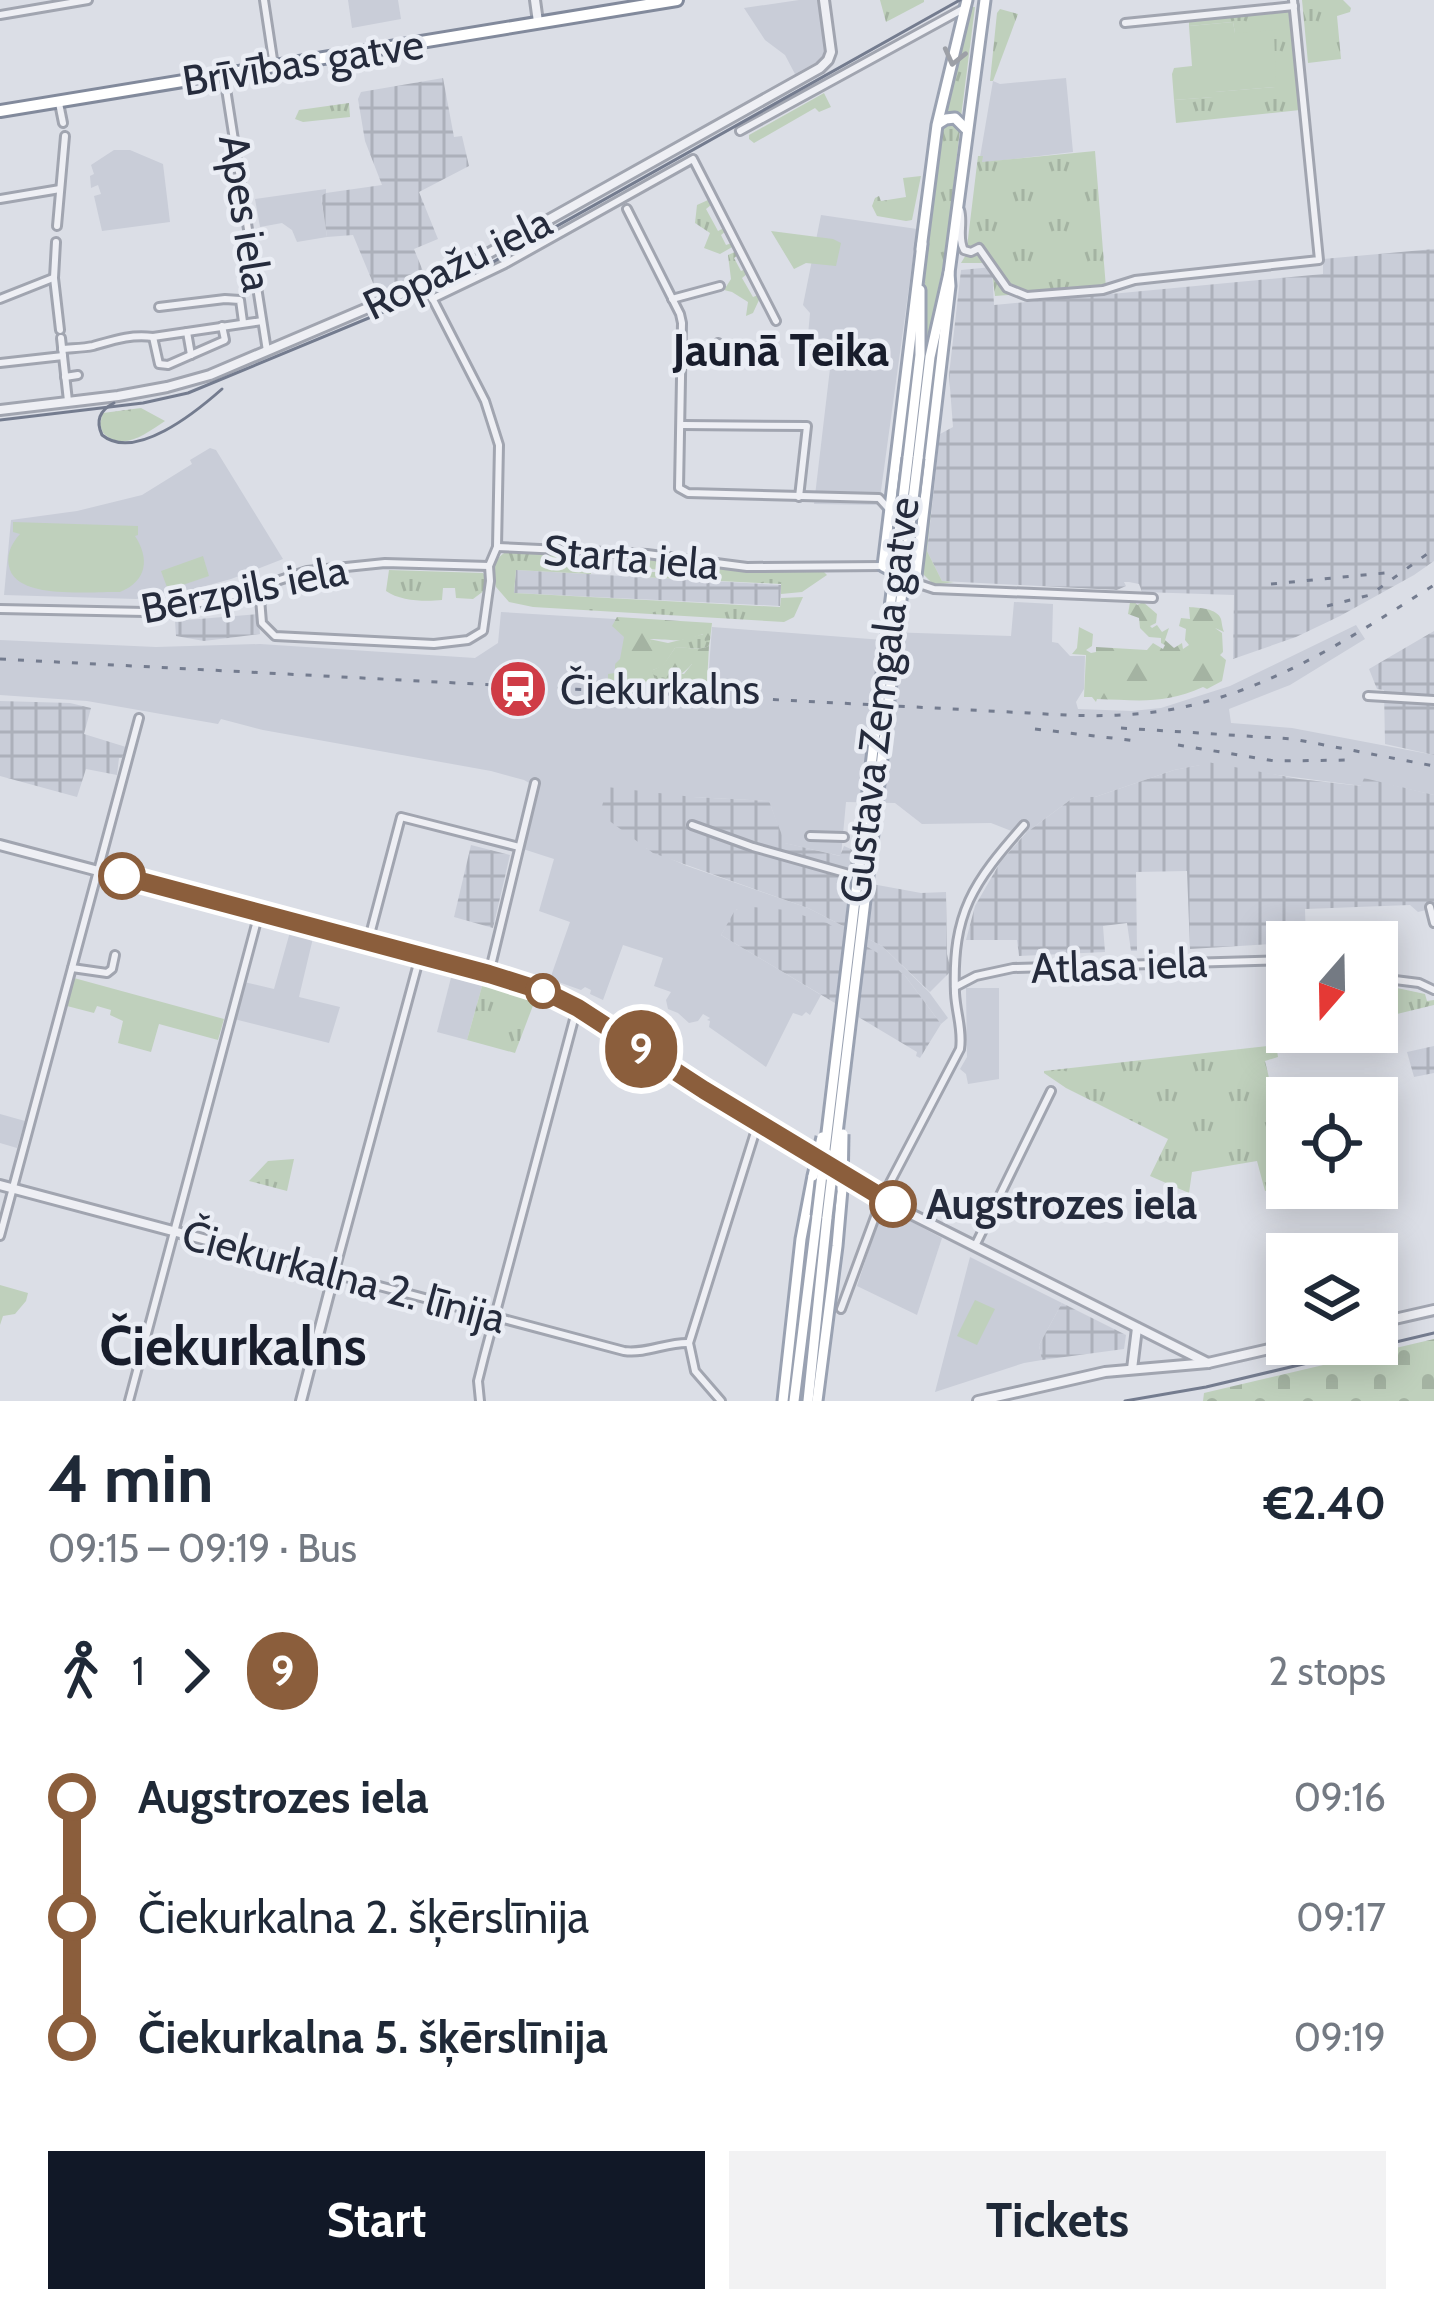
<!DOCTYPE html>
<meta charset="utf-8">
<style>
:root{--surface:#fff;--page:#f2f2f3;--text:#1f2937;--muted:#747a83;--accent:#111827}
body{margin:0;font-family:Cabin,sans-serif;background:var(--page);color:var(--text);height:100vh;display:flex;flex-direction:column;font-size:45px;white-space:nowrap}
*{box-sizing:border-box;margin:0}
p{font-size:39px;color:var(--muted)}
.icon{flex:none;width:66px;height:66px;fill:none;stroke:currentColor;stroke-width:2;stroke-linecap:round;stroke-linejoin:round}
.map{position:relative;height:1401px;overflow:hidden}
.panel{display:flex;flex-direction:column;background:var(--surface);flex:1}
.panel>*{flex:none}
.badge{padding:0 24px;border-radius:39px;font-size:42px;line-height:78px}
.needle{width:78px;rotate:200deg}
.tools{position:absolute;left:1266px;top:921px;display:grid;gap:24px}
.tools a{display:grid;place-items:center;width:132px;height:132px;border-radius:0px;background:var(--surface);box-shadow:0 6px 30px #0003;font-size:60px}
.map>.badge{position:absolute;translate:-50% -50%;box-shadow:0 0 0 6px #fff}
.legs{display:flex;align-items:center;gap:18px;height:132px;padding:0 48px;font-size:39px}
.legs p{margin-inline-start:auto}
.summary{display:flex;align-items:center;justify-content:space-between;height:204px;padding:0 48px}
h1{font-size:66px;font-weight:800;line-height:90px}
.primary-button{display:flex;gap:24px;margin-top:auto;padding:24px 48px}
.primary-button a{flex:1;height:138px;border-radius:0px;background:var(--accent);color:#fff;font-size:48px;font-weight:800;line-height:138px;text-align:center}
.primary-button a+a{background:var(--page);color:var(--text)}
ul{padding:0 48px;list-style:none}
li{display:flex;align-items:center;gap:42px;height:120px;font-size:45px}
li i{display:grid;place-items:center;width:18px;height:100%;margin:0 15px;background:currentColor}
li i::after{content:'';width:30px;height:30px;margin:-15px;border:9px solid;border-radius:50%;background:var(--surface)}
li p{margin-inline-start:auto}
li:first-child i{background:linear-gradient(#0000 50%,currentColor 0)}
li:last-child i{background:linear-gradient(currentColor 50%,#0000 0)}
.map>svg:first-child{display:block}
</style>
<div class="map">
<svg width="1434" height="1401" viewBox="0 0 1434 1401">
<defs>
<pattern id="industrial-grid" width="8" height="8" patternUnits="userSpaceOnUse" patternTransform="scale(3)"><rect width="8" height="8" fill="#c9cdd8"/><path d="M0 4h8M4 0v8" fill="none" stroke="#acb0ba"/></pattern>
<pattern id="grass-tufts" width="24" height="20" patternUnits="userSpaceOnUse" patternTransform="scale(3)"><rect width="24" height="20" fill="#bfd0bc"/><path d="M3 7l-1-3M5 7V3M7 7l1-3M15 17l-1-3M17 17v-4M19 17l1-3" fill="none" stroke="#a4b3a2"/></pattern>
<pattern id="forest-firs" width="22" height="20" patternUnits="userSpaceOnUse" patternTransform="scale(3)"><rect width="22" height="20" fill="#bfd0bc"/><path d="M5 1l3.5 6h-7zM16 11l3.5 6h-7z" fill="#a4b3a2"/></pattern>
<pattern id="cemetery-stones" width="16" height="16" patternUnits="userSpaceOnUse" patternTransform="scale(3)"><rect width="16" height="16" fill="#bfd0bc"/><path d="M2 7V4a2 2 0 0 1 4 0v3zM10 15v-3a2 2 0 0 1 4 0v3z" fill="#a4b3a2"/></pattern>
</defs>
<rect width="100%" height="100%" fill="#dbdee6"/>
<g fill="#c9cdd8">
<path d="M348,0H398L401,19L352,28Z"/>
<path d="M799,0H818L825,48L822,59L795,74L785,55L765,40L744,8Z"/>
<path d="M1066,78L1073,152L979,163L993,81L1000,84Z"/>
<path d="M114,150H130L163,164L170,222L102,231L94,196L101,194L98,185L91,188L90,176L94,174L91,165Z"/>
<path d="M326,189V193L321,197L327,237L297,242L292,230L282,223L260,227L255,199Z"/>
<path d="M821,215L917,229L879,505L814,504L831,360L808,335L810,313L803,305Z"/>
<path d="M210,448L216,450L283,559L231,579L173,595L136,599L4,595L11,520L77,511L142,495L192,464L190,460Z"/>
<path d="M1014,602L1053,604L1052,642L1058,643L1070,656H1085L1084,689L1076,702L1078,709L1132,711L1161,708L1230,686L1356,625L1365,639L1290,685L1229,709L1231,723L1292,728L1434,755V795L1364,779L1362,786L1201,765L1174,770L1095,797H1074L1026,833L1020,827L1014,832L991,823L922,824L895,803L846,802L841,856L784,843L769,801L693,797L646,848L687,866L808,908L882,946L929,992L948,1018L941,1024L906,977L857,939L737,909L721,935L821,995L810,1015L806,1012L802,1016L793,1013L766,1067L709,1027L710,1021L707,1020L710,1018L703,1014L698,1021L689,1023L678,1013L668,1009L666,1000L671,992L654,986L663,958L623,945L603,1000L590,994L591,990L585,987L581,990L550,979L570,922L539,911L554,859L523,849L538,788L524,780L491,771L263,730L221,719L218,724L87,701L0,695V640L156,647L260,644L475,658L498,643L501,612L631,620L628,678L708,682L712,627L883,640L886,632L1011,636Z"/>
<path d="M290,932L313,938L299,997L340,1007L329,1043L234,1019L244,982L274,989Z"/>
<path d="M453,970L484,979L467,1040L437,1032Z"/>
<path d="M966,988H999V1079L968,1084L966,1074L960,1069L967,1057Z"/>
<path d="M0,1114L25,1121L17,1148L0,1143Z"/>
<path d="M883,1207L942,1238L917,1315L857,1286Z"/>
<path d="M970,1257L1062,1303L1039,1345L1042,1360L1024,1363L935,1392Z"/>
</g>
<g fill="url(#industrial-grid)">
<path d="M443,78L454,137L462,136L469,166L419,192L438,239L414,249L425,276L378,295L353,235L327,237L321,196L326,193L382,185L365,141L358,99L361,92Z"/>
<path d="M1434,249V561L1414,575L1340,616L1296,637L1233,659L1234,595L1142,592L1139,584L1129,582H1124L1126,586L1117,590L942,581L927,551L940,434L953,427L949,375L961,270L992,267L994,305L1323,274V259Z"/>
<path d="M516,570L781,585L780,606L514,593Z"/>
<path d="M258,614L260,634L204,641L176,636L175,621Z"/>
<path d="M1434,631V755L1385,744L1384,690L1377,689L1369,669Z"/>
<path d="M0,701L70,703L91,708L84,734L126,747L122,758H119L117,775L86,769L77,797L0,776Z"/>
<path d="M1202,761L1299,779L1361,786L1364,778L1434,795V908L1418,912L1410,905L1305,909L1306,942L1190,949L1187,871L1136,872L1137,951H1131L1127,923L1103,926L1105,952L1019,956L1017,940H966L975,906L1001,861L1026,833L1074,797H1095L1174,770L1200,765Z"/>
<path d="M607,787L693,797L769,801L785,843L840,856L844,846L873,859L872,884L921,893L946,892L947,954L951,971L930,992L882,946L808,908L653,853L600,814Z"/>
<path d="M471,845L510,855L493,928L454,917Z"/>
<path d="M741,906L786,910L827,923L881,955L906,977L941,1024L920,1058L916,1056L917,1052L721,935L734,912Z"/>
<path d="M1434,1046V1073L1414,1077L1407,1052Z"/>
<path d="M1062,1303L1126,1335L1124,1349L1042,1360L1039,1345Z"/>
</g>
<g fill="url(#grass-tufts)">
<path d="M880,0H924V2L886,22Z"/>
<path d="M1302,0H1343L1351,8L1350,12L1337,16L1341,59L1308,63Z"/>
<path d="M971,7H975L961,117L945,114Z"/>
<path d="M1000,9L1018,14L993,81H990L997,13Z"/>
<path d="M1290,10L1300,110L1176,123L1174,100L1213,97L1214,92L1275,87L1235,33L1233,22L1189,26V20Z"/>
<path d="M824,93L831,107L819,112L815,108L754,143L749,139V135Z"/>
<path d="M349,103L350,117L303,122L295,119L299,110Z"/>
<path d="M954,122L960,129L946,250L926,350C920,277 931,202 942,129L945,124Z"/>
<path d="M1095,151L1106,288L995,296L991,263H961L970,248L967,247L978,156H983L982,162Z"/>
<path d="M921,176L912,220L906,221L877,216L872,206L875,198L879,196L881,201L906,197L903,178Z"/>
<path d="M708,200L711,205L706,209L718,231L724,228L726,231L721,235L726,245L732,243L734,246L720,254L704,248L710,233L695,223L697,205Z"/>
<path d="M737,251L738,255L734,258L741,271L746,269L747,274L742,278L753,297L758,295L759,300L753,313L746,316L748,302L732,292L724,290L731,279L728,255Z"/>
<path d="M141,408L165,421C145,434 124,452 103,433L100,424L103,413Z"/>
<path d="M939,433L927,551L942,581L954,582L934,585L923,574Z"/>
<path d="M508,551L586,554L591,559V574L516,570L514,593L780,607L781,598L803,597L794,617L784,622L533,607L509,602L496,587C492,573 493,557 508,551Z"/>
<path d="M650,558L733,569L823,571L827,575L802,592L781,594V584L641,577L642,572H660V570L643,568Z"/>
<path d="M389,570L483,573L487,579L485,590L473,599L456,598L455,588H443L442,600C425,602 400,601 386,591Z"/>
<path d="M704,634L705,640H710L709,646C699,651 687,647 675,648L663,666L653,670L684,674L692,664H708L707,685L608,680V674L615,673V664L619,669L651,643L649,639L668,643Z"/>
<path d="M484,979L537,995L515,1053L467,1040Z"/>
<path d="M1397,988L1425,994L1427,1001L1434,1000V1005L1397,1014Z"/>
<path d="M1276,1045L1278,1057L1265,1061L1280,1124H1287V1186L1265,1191L1257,1161L1192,1172L1189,1193L1150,1176L1168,1139L1066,1088L1044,1073V1071Z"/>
<path d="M294,1159L287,1191L249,1181L268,1161Z"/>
<path d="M0,1285L28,1293L26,1301L15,1314L3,1316L0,1325Z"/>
</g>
<g fill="url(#forest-firs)">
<path d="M1134,601L1137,605L1143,602L1157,614L1156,623L1150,626L1152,628L1157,625L1162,632L1169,628L1165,640L1174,648L1182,643L1183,649L1189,645L1185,640L1186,629L1179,626L1181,618L1190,619L1189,607C1199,608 1217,608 1221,619C1222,623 1222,628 1224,632L1215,628L1222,633L1223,652L1220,655L1226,660L1222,681L1207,689L1203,687C1163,705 1137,700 1097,699L1096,702L1092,697H1084L1086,655L1072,654L1077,648L1079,627L1093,634L1092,646L1086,650L1091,653L1096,652V647L1147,650L1153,643L1163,649L1165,645L1161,643V638L1149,637L1140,628L1139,618L1128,614L1130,602Z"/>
<path d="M617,617L712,623L710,640L705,641L703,634C677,644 675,639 650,639L651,643L659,644V650L652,652L651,661L631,673L619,669L615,664L620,659L624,637L612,626Z"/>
<path d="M709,646L708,664H692C681,677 669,682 652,674L653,670L663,665L675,648C687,647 699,651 709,646Z"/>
</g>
<path fill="url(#cemetery-stones)" d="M1434,1339V1401H1203L1204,1393Z"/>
<g fill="#bfd0bc">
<path d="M1233,22L1235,33L1274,30L1276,87L1215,92L1214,97L1174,100L1172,74L1174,68L1192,66L1189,26Z"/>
<path d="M771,231L833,239L841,243L836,266L806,263L794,269Z"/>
<path d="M13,522L138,526V535L135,536C150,559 147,581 120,592C93,591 21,600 10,570C5,556 11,544 20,534L13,532Z"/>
<path d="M203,556L209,576L168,590L161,571Z"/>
<path d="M74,978L224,1019L218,1040L159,1024L151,1052L118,1043L123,1021L110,1015L111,1010L97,1006L94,1013L67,1006Z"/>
<path d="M975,1300L995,1309L977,1345L957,1336Z"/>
</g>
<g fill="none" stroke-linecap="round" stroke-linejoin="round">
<defs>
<g id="minor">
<path d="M264,0L274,66"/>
<path d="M0,15L88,0"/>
<path d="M1125,23L1294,6"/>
<path d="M224,76L267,351"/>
<path d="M59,103L63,123"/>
<path d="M740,131L963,9"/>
<path d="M0,199L60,189"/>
<path d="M627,209L680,314L682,323L679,488L688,493L879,498L888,508"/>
<path d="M960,210C964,223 957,238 964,250L971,252L979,248L1007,288L1027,296L1103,290L1135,280L1319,260L1293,0"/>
<path d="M57,226L65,136"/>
<path d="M56,242L54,278L60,330"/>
<path d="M0,299L53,278"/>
<path d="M432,299L505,264L693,159L776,321"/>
<path d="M672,299L720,286"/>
<path d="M159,307L225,299L240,300L243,322"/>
<path d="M187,332L191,355"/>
<path d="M153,337L159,364L168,365L225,340L222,326"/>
<path d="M61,338L68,401"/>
<path d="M62,349C72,348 84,348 93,346C114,340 131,334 153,337L262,321"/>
<path d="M682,357H716L718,343"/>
<path d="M0,363L63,356"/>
<path d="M65,377L78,375"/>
<path d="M683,425L807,426L799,497"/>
<path d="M497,547L647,554L747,567L883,566"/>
<path d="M916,577L919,584L934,589L1153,598"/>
<path d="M259,586L262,623L275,636L434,644L468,640L483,631L490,581L489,566L497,547L499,445L485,401L425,284"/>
<path d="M0,609L145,612L219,600L307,571L385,563L489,566"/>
<path d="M1368,696L1434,700"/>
<path d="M692,825L753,847L856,876"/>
<path d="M810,836L844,837"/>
<path d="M1430,907L1434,923"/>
<path d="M368,942L401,817L519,847"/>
<path d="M420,956L334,1274L624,1351C647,1354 667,1342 689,1343"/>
<path d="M72,968L107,973L112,969L115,955"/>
<path d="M489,974L535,783"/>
<path d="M1377,980H1379"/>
<path d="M1395,980L1419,983L1434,990"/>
<path d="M955,987L976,976L1013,968L1287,960"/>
<path d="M0,1236L139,718"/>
<path d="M975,1246L1051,1091"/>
<path d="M841,1309L882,1198L960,1049C963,1030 956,1013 955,993C952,912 973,883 1024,825"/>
<path d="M129,1401L259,913"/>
<path d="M480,1401L478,1381L484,1357L577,1008"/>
<path d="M721,1401L695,1371L689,1343L758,1123"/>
</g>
<g id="tertiary">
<path d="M535,0L538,22"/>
<path d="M0,410L118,396L167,387L210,375L464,267L820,68L828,60L831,52L824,0"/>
<path d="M0,845L489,974L543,991L577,1008L818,1160"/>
<path d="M841,1174L893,1205L1208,1363"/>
<path d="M0,1185L334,1274L301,1401"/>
<path d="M1377,1323L1434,1310"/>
<path d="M1132,1369L1137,1328"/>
<path d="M978,1401L1105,1372L1208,1363L1291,1344"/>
</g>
<g id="primary">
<path d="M938,124L946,119L955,118L967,130"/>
<path d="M922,244L883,566L900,575L916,576L950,286L949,273"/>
<path d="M921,249L937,125L967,0"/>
<path d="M908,458L920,355V290"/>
<path d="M918,458L930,357L949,273L985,0"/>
<path d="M783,1401L801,1239L813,1176"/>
<path d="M794,1401L817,1216"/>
<path d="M808,1401L827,1217"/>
<path d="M817,1401L837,1246L842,1189"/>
</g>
<path id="trunk" d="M0,111L677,0"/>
</defs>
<use href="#minor" stroke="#a1a5b0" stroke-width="12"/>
<use href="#tertiary" stroke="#a1a5b0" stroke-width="14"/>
<use href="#primary" stroke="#9aa2b2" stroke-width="15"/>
<use href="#trunk" stroke="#828a9c" stroke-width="16"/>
<use href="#minor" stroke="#eeeff4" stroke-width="6"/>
<use href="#tertiary" stroke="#eeeff4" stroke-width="8"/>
<use href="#primary" stroke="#fff" stroke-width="9"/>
<use href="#trunk" stroke="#fff" stroke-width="10"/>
<g stroke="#747c8f" stroke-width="3">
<path d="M114,403C100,410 95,420 102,435C135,462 196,412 222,389"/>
<path d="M0,420L143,403L188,393L429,293L493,262L960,0"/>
<path d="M1125,1401L1206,1387L1434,1333"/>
</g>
<g stroke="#747c8f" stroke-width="3" stroke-dasharray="6 12" stroke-linecap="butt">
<path d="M1271,584L1385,573"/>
<path d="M1327,606L1370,595L1434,549"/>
<path d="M0,659L1029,713C1075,716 1122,718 1168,710C1268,693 1350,638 1434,585"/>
<path d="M1121,728L1293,739L1434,766"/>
<path d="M1035,729L1137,741"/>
<path d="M1178,745L1275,761L1351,760"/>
</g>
<defs>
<g id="primary-bridge">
<path d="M813,1176L822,1137"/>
<path d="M842,1189L843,1134"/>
<path d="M817,1216L908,458"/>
<path d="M827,1217L918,458"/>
</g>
</defs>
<use href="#primary-bridge" stroke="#9aa2b2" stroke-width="15" stroke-linecap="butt"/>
<use href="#primary-bridge" stroke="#fff" stroke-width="9"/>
</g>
<defs><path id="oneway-chevron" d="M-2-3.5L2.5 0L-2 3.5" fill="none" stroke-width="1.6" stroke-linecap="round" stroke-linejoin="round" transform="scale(3)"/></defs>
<use stroke="#9da0a7" href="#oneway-chevron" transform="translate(954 57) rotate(104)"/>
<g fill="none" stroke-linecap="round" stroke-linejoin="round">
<defs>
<path id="line-1" d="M122,876L489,974L546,992L578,1008L704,1090L893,1204"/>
</defs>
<use href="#line-1" stroke="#fff" stroke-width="27"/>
<use href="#line-1" stroke="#8b5e3c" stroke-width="18"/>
</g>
<defs>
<symbol id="station-disc" viewBox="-11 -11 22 22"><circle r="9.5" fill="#cf3c46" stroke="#eaedf4"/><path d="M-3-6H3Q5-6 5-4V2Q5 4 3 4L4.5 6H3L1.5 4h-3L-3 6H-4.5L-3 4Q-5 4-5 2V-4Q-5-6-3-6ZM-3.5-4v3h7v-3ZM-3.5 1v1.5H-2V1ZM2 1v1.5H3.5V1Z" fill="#fff"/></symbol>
</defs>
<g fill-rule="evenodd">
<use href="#station-disc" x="485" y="656" width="66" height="66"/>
</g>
<g fill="#fff" stroke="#8b5e3c" stroke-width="6">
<circle cx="122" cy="876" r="21"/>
<circle cx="543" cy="991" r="15"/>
<circle cx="893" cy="1204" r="21"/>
</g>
<g text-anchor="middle" stroke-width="9" stroke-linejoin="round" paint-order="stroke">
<g font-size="42" fill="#252b3c" stroke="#eaedf4">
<text transform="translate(303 62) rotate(-9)" y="15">Brīvības gatve</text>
<text transform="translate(246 213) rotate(81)" y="15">Apes iela</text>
<text transform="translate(457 263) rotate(-26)" y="15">Ropažu iela</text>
<text transform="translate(631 557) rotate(5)" y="15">Starta iela</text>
<text transform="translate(244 589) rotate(-11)" y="15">Bērzpils iela</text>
<text transform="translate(879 700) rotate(-83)" y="15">Gustava Zemgala gatve</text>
<text transform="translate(1119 965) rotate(-2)" y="15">Atlasa iela</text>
<text transform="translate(344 1276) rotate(15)" y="15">Čiekurkalna 2. līnija</text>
</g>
<g font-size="42" fill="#252b3c" stroke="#eaedf4" text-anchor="start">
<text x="560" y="704">Čiekurkalns</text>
</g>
<g font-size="42" font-weight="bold" fill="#252b3c" stroke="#eaedf4" text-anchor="start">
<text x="926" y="1219">Augstrozes iela</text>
</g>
<g font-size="45" font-weight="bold" fill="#181d2c" stroke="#eaedf4">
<text x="781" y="366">Jaunā Teika</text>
</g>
<g font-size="54" font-weight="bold" fill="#181d2c" stroke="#eaedf4">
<text x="233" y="1365">Čiekurkalns</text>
</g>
</g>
</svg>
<div class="tools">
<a><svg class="needle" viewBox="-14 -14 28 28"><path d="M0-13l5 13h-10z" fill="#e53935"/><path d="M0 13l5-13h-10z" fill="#747a83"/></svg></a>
<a><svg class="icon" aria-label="locate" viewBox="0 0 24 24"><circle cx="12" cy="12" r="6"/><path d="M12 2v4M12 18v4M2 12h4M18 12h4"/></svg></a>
<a><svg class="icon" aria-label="layers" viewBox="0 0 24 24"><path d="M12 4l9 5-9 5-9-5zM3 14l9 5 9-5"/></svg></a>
</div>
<b class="badge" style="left:641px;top:1049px;background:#8b5e3c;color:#fff">9</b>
</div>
<section class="panel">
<div class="summary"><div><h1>4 min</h1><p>09:15 – 09:19 · Bus</p></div><b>€2.40</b></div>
<div class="legs"><svg class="icon" aria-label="walk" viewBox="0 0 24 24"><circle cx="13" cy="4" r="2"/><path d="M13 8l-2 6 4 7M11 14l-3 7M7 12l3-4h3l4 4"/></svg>1<svg class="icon" aria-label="forward" viewBox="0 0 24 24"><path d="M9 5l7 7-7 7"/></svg><b class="badge" style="background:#8b5e3c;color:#fff">9</b><p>2 stops</p></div>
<ul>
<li><i style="color:#8b5e3c"></i><b>Augstrozes iela</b><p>09:16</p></li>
<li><i style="color:#8b5e3c"></i><span>Čiekurkalna 2. šķērslīnija</span><p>09:17</p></li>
<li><i style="color:#8b5e3c"></i><b>Čiekurkalna 5. šķērslīnija</b><p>09:19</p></li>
</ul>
<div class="primary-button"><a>Start</a><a>Tickets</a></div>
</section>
